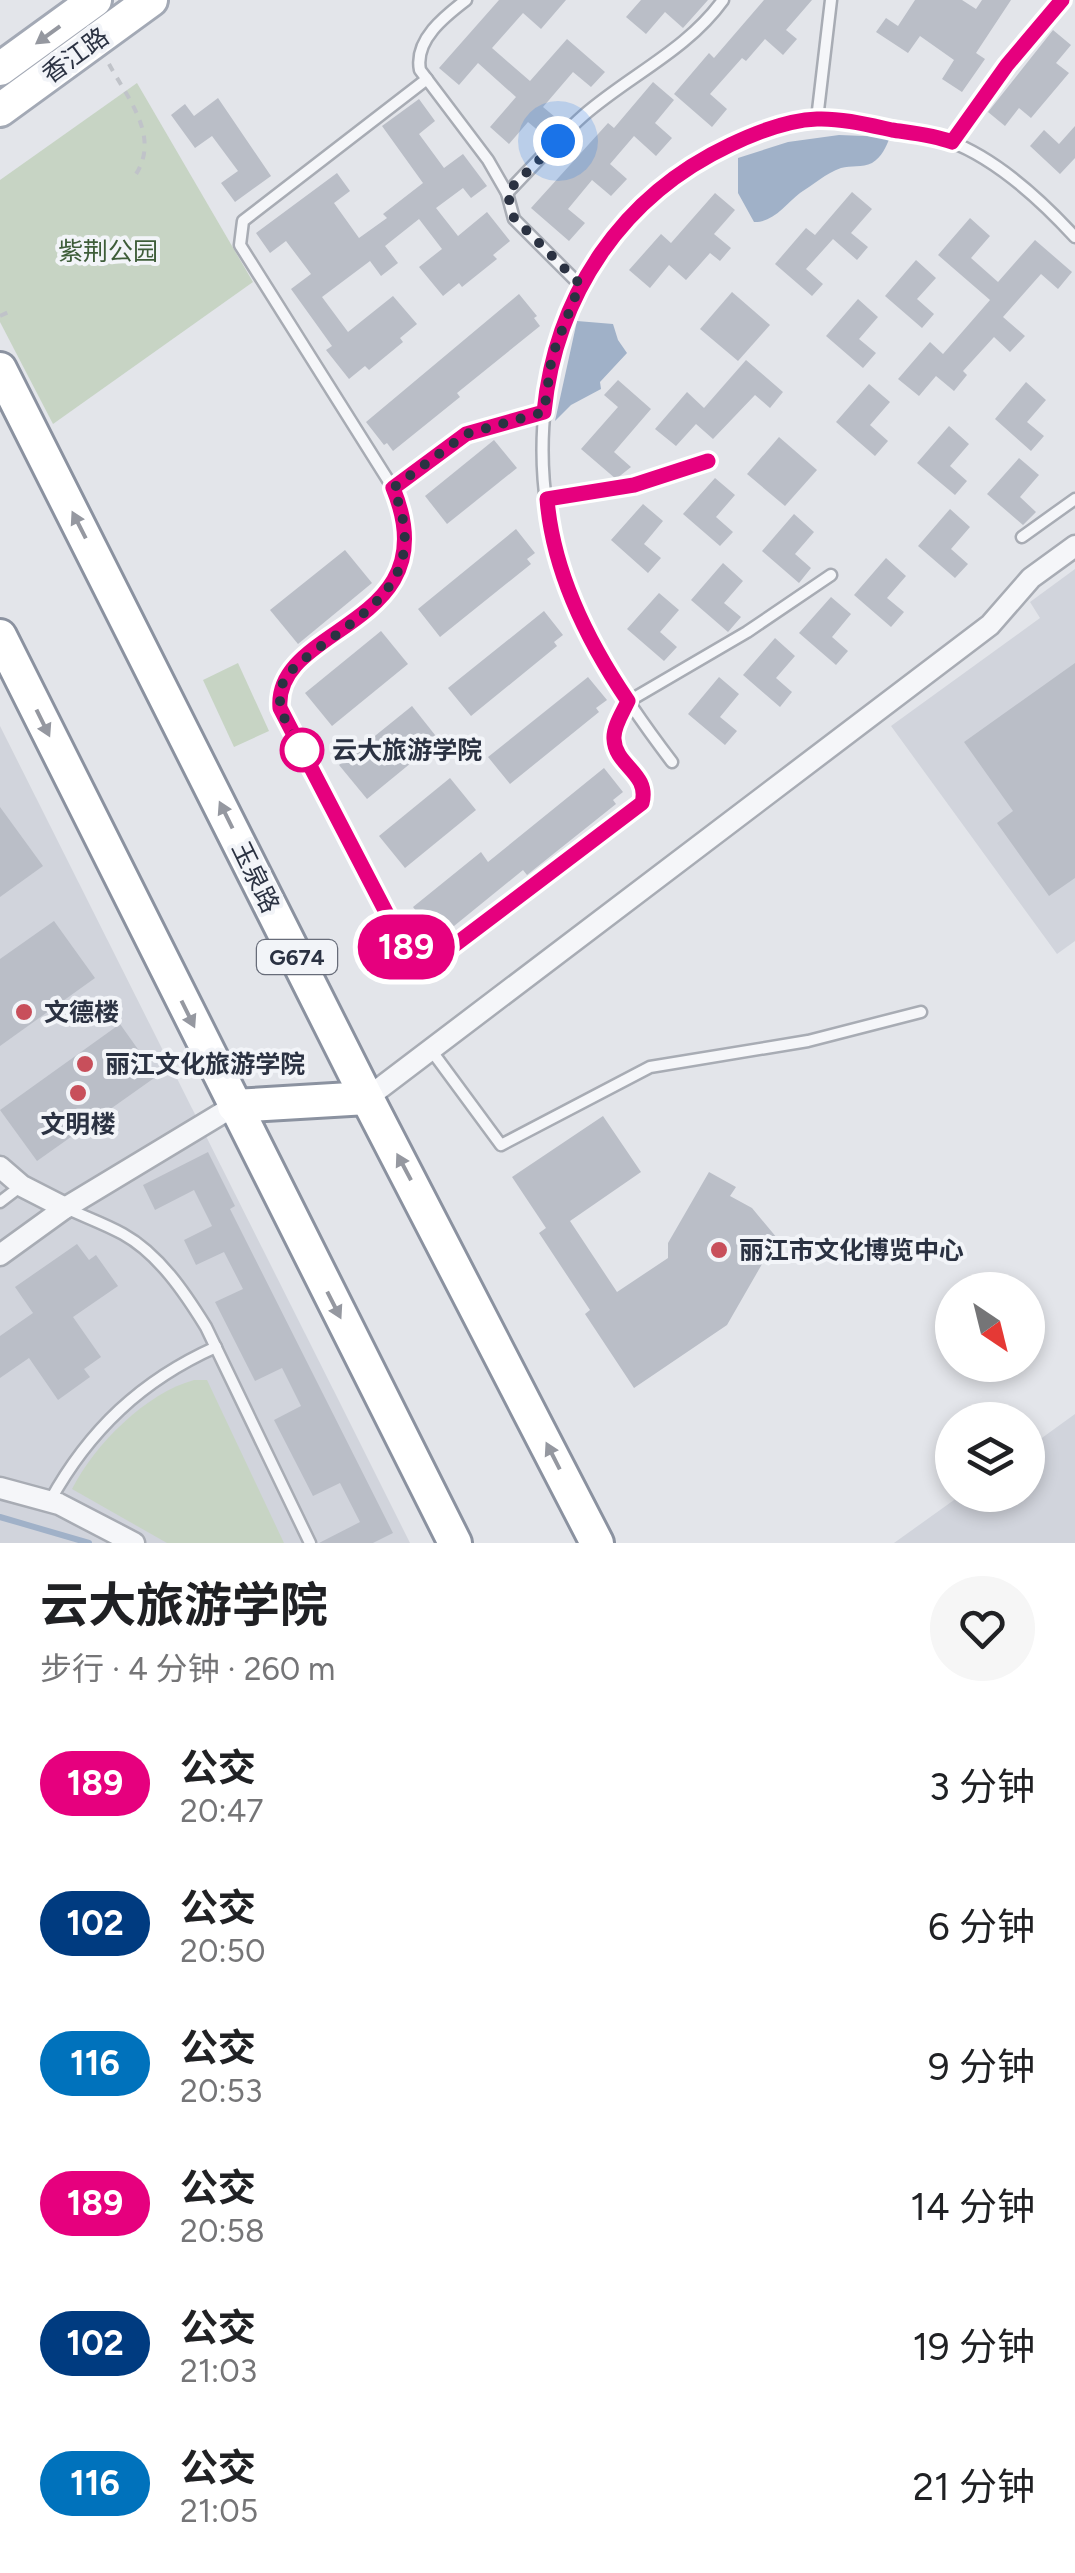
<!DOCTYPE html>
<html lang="zh">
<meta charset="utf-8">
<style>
:root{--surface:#fff;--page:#f6f6f6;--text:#202124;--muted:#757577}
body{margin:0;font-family:Figtree,"Noto Sans SC",sans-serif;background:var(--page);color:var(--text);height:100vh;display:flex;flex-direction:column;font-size:38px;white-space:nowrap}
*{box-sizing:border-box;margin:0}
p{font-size:32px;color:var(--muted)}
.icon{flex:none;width:55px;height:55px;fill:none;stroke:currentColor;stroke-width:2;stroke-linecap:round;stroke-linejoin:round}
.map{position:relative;height:1543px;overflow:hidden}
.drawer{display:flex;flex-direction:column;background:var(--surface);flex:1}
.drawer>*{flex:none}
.badge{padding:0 20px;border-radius:32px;font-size:35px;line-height:65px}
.needle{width:65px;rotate:145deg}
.fabs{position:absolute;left:935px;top:1272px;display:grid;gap:20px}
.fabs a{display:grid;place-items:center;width:110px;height:110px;border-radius:50%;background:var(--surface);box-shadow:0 5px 15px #0003;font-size:50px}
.you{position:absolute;width:50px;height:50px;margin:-25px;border:8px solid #fff;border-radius:50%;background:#1a73e8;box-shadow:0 0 0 15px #1a73e833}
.map>.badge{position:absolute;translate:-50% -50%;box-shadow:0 0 0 5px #fff}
.round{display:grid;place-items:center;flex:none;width:105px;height:105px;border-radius:52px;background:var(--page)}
.headline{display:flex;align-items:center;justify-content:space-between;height:170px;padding:0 40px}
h1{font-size:48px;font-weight:700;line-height:75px}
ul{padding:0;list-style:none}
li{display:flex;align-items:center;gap:30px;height:140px;padding:0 40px}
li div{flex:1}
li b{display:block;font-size:38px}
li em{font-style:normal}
li .badge{min-width:110px;font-weight:700;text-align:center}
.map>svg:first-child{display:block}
</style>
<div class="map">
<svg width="1075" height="1543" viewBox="0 0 1075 1543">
<rect width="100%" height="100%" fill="#e3e5ea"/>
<g fill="#d1d4dc">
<path d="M1075,569V941L1057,954L891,726L1040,618L1030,602Z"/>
<path d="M0,726L340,1403L410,1543H0Z"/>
<path d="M1075,1414V1543H894L961,1495H1028V1448Z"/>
</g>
<g fill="#c7d4c4">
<path d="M137,83L253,282L53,424L0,322V180Z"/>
<path d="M238,663L269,731L234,747L203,680Z"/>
<path d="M194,1380H207L284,1543H167L72,1489C94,1445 146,1393 194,1380Z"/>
</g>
<g fill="#a0b1c8">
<path d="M839,135L890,137C886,147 882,157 872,163C862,168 851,165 841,168C826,173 813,185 800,193C786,204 773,223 754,222L738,193V158L788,142Z"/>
<path d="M577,321L613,324L618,340L627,353L600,382L601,389L571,405L555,421Z"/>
</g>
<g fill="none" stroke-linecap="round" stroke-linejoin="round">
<path stroke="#a0b1c8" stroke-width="6" d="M0,1517L89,1543"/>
</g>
<g fill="#babec7">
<path d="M499,0H566L541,29L523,13L492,48L530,81L567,39L605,72L591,87L573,72L543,107L561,122L547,138L528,122L509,144L490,127L516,97L478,63L459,85L439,68Z"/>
<path d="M641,0H708L683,28L665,12L646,34L626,17Z"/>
<path d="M764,0H812L786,30L797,39L783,55L765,39L746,61L742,58L710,94L727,109L712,127L674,94L709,53L714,58Z"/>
<path d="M915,0H962L976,9L982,0H1011L976,53L985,59L962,92L942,79L954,60L920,36L908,53L876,32L886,18L898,26Z"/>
<path d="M1053,30L1071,45L1056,63L1069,73L1031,118L1019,108L1005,126L988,112Z"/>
<path d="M653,82L674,100L655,123L672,138L656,156L634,136L610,164L627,179L611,196L592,180L568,209L585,223L569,241L531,208L608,123L614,128Z"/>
<path d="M218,98L271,176L235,202L221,183L238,171L212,136L195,148L171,115L185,104L194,116Z"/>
<path d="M419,99L435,121L419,134L444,168L463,154L487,186L471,198L463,188L436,208L458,236L487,212L510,241L493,255L497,259L462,287L459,283L443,296L419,267L442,249L419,219L385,246L398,263L381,276L370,261L322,297L348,332L393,296L417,324L400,338L403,342L369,370L365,366L349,379L326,350L332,346L291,289L311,274L286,241L270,253L256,233L337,173L350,191L334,203L359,238L387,218L383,214L423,183L382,126Z"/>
<path d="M1075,126V158L1060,174L1030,146L1044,130L1059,144Z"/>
<path d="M852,192L872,209L851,233L868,247L857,260L833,239L806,269L823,284L812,296L775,264L806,228L815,235Z"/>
<path d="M715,193L735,210L714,234L731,248L720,261L710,253L686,280L669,265L650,288L629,270L661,234L671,243Z"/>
<path d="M970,218L990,236L971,258L998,282L1035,240L1072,272L1058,289L1041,274L1003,317L1025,336L1010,352L994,337L963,371L967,375L954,391L936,376L919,396L898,379L930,342L943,354L990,300L938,255Z"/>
<path d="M916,260L936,278L917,299L934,314L922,328L885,296Z"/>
<path d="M732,292L770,325L738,361L700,329Z"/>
<path d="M519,294L537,316L534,318L540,326L457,393L460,397L393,451L387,443L384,445L366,422Z"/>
<path d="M858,299L878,317L859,339L876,353L863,368L826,336Z"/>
<path d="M746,360L783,392L770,408L755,395L713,439L696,424L676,446L655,429L687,392L704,408Z"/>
<path d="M618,380L651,409L614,452L631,467L616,479L581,449L618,407L604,395Z"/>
<path d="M1026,382L1046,400L1027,422L1044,436L1031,451L995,419Z"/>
<path d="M869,384L890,402L870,425L888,441L875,456L836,422Z"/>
<path d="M949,426L969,444L950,466L967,481L955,495L917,463Z"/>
<path d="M779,437L817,470L785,506L747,474Z"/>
<path d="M494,440L517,468L447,524L425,496Z"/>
<path d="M1019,458L1039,475L1020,497L1036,512L1023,525L987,494Z"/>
<path d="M715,478L735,495L716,517L733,532L720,546L683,514Z"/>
<path d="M643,504L663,521L644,544L661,558L648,573L611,540Z"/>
<path d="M950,509L970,527L951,549L968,564L955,578L918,546Z"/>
<path d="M794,514L814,532L795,554L811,568L799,583L762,551Z"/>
<path d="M516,529L535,553L527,559L531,564L440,637L418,609Z"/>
<path d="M345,550L372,583L298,644L270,610Z"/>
<path d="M886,558L906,576L887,598L904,612L891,627L854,595Z"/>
<path d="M723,563L743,581L724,603L741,617L728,632L691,600Z"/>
<path d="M659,593L679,610L660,632L677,647L664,661L627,629Z"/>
<path d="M831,597L851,614L832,637L848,651L836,665L799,633Z"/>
<path d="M544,611L563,635L554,642L557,646L471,716L448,688Z"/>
<path d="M381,631L408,664L332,726L305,693Z"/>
<path d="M775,638L795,656L776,678L792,692L780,707L743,675Z"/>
<path d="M1075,663V878L1049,896L997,823L1013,811L964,742Z"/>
<path d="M588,677L607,700L596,708L599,712L510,784L488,757Z"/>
<path d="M719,677L739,694L720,717L737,731L725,745L688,714Z"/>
<path d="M412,706L439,740L367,799L339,765Z"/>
<path d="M604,768L623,792L613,800L616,804L527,875L523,870L438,939L413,907L481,852L488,862Z"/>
<path d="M450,778L476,810L405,868L379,836Z"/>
<path d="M0,807L43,866L0,897Z"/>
<path d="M54,921L95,978L0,1046V959Z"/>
<path d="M120,1024L157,1076L37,1161L0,1110Z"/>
<path d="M603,1116L641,1172L570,1221L617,1292L668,1258V1243L709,1172L736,1187L730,1196L752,1208L777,1238L727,1325L634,1388L585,1314L590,1310L539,1233L546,1228L512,1177Z"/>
<path d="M208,1152L235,1206L230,1209L393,1533L373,1543H319L360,1522L340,1483L313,1496L274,1420L301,1406L282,1368L255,1381L215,1302L243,1289L224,1252L196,1265L184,1240L212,1226L194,1190L155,1210L143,1185Z"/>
<path d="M77,1244L89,1260L96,1255L118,1286L73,1317L101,1357L84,1369L90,1377L58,1400L29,1358L0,1378V1336L33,1313L15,1287Z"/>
</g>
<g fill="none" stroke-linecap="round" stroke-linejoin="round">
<defs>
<g id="service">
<path d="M466,0C445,16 414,40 420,70L488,160L507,193L514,219L580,285"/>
<path d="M427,79L243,221L240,245L393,488C451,629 275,623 280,708L406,946L429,957L452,947L642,803C648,776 621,763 614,739L629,701L747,632L831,575"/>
<path d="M817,119L831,0"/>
<path d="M952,142L1007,65L1062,0"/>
<path d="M507,193C532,167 557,139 584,115C630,75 687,50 723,0"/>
<path d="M393,488L466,434L544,412"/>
<path d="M547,499L634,485L708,461"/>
<path d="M1022,537L1075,499"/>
<path d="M672,762C621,695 571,620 552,536C520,391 569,238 700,160C734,141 775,123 814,119C838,117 866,125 889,129C908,133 931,134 949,141C997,159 1041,200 1075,237"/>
<path d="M431,1050L501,1145L650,1067L808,1041L921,1012"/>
<path d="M0,1202L21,1186"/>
<path d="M66,1208C85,1217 105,1224 123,1234C159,1254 185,1293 206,1327L310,1543"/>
<path d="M50,1501C89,1430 142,1380 216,1347"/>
</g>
<g id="minor">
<path d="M367,1098L990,625L1031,578L1075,546"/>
<path d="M0,1167L22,1186L65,1208"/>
<path d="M0,1255L65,1208L234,1106"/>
<path d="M0,1488L59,1504L134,1543"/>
</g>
<g id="primary">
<path d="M0,69L95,0"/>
<path d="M0,110L151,0"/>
</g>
<g id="trunk">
<path d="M0,369L367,1098L597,1543"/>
<path d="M0,636L455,1543"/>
<path d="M234,1106L367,1098"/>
</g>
</defs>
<use href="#service" stroke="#a8acb4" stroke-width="15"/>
<use href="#minor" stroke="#a8acb4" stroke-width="25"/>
<use href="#primary" stroke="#a3a9b5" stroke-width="38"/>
<use href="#trunk" stroke="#8b92a0" stroke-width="38"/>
<g stroke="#c0c3c9" stroke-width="4" stroke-dasharray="8 8" stroke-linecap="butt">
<path d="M109,64C128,99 162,138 134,177"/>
<path d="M0,316L13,310"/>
</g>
<use href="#service" stroke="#f5f6f9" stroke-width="10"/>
<use href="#minor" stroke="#f5f6f9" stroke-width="20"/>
<use href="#primary" stroke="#fff" stroke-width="32"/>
<use href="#trunk" stroke="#fff" stroke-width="32"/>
</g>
<defs><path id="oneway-solid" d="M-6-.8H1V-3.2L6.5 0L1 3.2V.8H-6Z" transform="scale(2.5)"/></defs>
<g fill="#9598a0">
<use href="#oneway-solid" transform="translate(48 35) rotate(144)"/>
<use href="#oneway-solid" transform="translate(79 525) rotate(-117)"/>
<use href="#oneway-solid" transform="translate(43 723) rotate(64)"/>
<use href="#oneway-solid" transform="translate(226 815) rotate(-116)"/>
<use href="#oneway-solid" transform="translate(188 1014) rotate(64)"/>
<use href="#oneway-solid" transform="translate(404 1167) rotate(-118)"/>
<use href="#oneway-solid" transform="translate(334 1305) rotate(63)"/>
<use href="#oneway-solid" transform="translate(553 1456) rotate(-117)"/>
</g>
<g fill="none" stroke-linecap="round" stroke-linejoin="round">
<defs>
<path id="line" d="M708,461L634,485L547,499C553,572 588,642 628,701C623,712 613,727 614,739C615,766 650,773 642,803L452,947L430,958L414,953L400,939L280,708C273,624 451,628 393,488L466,434L544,412C556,294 622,196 730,145C755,133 789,120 817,119C841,118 869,125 892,130C912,133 933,135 952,142L1007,65L1062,0"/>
</defs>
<use href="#line" stroke="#fff" stroke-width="22"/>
<use href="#line" stroke="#e6007e" stroke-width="15"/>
<path stroke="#2b3242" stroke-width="10" stroke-dasharray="0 18" d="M302,750C295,736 280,717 280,700C279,679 292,669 308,656C370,608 431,579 393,488L466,434L544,412L552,356L580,284L514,218L507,192L558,141"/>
</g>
<circle fill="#fff" stroke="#e6007e" stroke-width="5" cx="302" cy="750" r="20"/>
<g fill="#c84f5b" stroke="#f2f4f8" stroke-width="4">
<circle cx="24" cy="1012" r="10"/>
<circle cx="85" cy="1064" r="10"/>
<circle cx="78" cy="1093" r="10"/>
<circle cx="719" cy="1250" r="10"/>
</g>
<g text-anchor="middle" stroke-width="8" stroke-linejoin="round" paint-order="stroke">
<rect fill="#f2f4f8" stroke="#676c79" stroke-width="2.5" x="257" y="940" width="80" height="34" rx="8"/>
<g font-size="22" font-weight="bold" fill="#2b3242">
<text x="297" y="965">G674</text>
</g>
<g font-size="25" fill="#2b3242" stroke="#f2f4f8">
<text transform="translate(75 55) rotate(-36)" y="9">香江路</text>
<text transform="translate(256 877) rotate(64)" y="9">玉泉路</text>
</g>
<g font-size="25" fill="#3e5d39" stroke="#f2f4f8">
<text x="108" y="260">紫荆公园</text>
</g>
<g font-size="25" font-weight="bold" fill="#2b3242" stroke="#f2f4f8" text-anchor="start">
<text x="332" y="759">云大旅游学院</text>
</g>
<g font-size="25" font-weight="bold" fill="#2b3242" stroke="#f2f4f8" text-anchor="start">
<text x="44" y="1021">文德楼</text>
<text x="105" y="1073">丽江文化旅游学院</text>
<text x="78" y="1133" text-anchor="middle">文明楼</text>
<text x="739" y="1259">丽江市文化博览中心</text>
</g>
</g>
</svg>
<div class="fabs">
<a><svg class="needle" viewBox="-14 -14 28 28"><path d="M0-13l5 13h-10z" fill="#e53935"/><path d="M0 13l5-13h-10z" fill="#757577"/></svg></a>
<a><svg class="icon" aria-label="layers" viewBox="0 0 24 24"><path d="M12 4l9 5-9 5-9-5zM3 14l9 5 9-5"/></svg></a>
</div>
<div class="you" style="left:558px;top:141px"></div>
<b class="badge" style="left:406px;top:947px;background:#e6007e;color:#fff">189</b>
</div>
<section class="drawer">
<div class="headline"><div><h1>云大旅游学院</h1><p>步行 · 4 分钟 · 260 m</p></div><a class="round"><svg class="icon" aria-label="heart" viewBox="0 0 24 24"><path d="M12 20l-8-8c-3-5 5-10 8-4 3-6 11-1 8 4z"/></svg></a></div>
<ul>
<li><span class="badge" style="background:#e6007e;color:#fff">189</span><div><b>公交</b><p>20:47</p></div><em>3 分钟</em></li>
<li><span class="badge" style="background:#003b80;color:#fff">102</span><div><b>公交</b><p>20:50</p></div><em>6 分钟</em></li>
<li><span class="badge" style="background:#0072bc;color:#fff">116</span><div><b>公交</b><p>20:53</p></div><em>9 分钟</em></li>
<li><span class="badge" style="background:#e6007e;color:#fff">189</span><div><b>公交</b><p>20:58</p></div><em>14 分钟</em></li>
<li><span class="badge" style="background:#003b80;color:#fff">102</span><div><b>公交</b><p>21:03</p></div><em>19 分钟</em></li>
<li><span class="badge" style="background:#0072bc;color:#fff">116</span><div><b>公交</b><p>21:05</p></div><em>21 分钟</em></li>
</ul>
</section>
